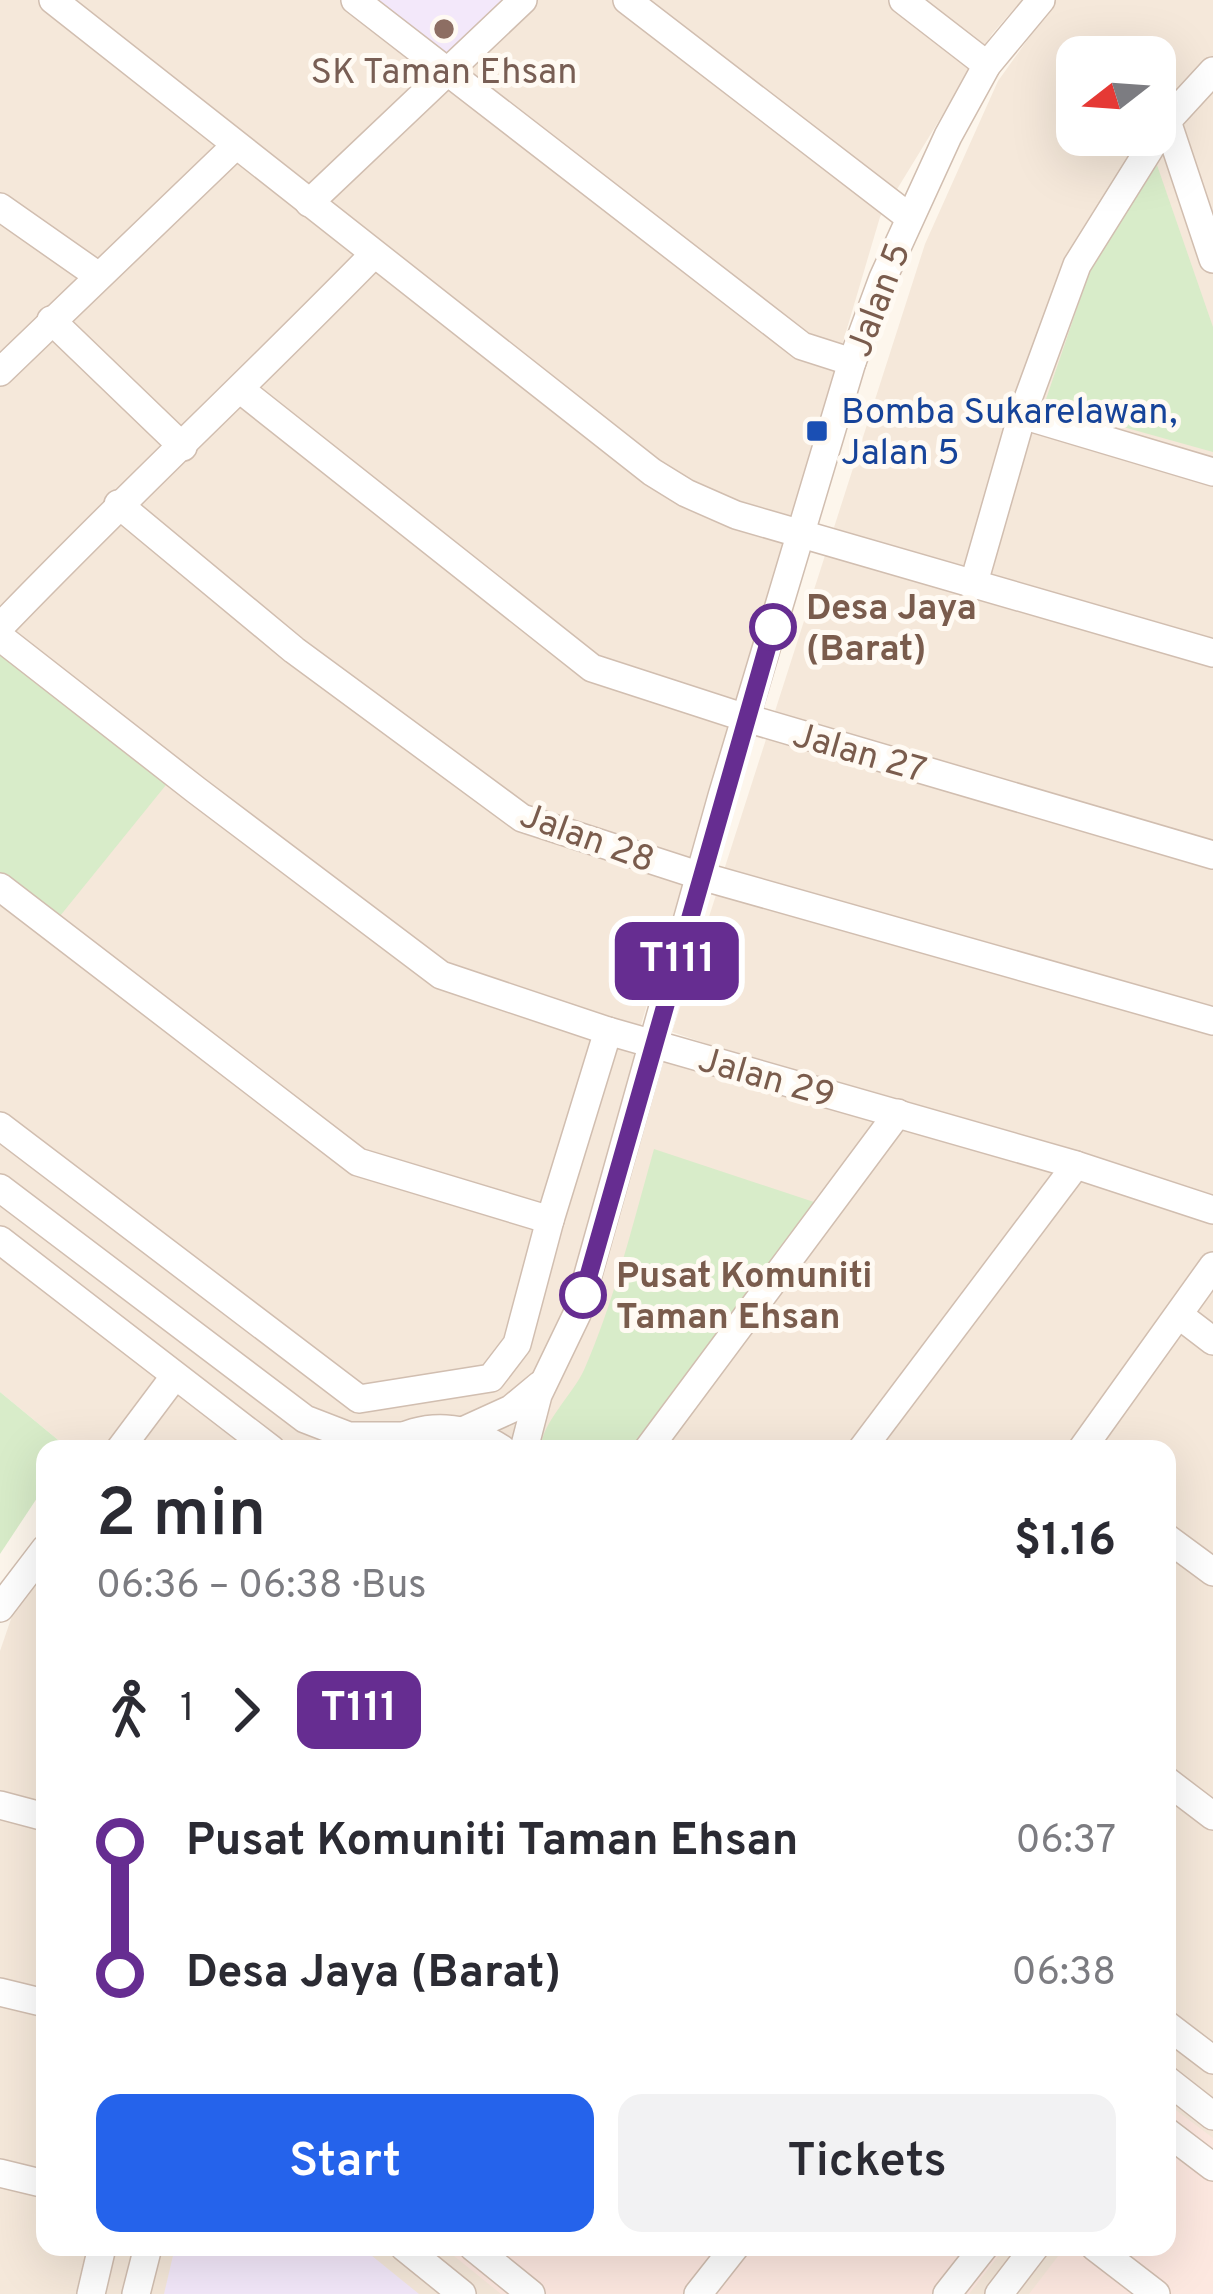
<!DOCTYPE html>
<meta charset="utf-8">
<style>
:root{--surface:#fff;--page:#f2f2f3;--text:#2b2b33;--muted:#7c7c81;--accent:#2563eb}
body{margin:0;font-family:Overpass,sans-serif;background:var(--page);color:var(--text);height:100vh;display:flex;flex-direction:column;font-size:45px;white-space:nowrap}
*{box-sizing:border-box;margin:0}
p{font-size:39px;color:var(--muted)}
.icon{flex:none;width:66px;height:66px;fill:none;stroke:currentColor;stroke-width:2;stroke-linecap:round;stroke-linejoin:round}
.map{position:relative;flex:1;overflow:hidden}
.drawer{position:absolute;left:36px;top:1440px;width:1140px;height:816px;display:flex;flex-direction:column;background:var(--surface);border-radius:24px;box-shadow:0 12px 48px #0002}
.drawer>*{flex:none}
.badge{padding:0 24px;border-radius:18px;font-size:42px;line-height:78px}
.needle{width:78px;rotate:253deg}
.buttons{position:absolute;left:1056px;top:36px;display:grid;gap:24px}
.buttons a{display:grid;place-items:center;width:120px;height:120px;border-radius:24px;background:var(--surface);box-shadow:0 12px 48px #0002;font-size:60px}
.map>.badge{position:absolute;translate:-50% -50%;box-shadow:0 0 0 6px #fff}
.legs{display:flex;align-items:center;gap:18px;height:132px;padding:0 60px;font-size:39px}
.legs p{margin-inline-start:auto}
.head{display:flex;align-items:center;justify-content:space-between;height:204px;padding:0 60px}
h1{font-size:66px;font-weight:600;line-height:90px}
.cta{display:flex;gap:24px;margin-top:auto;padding:24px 60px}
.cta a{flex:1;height:138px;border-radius:24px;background:var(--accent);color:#fff;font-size:48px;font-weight:600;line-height:138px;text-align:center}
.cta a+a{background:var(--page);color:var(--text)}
ul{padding:0 60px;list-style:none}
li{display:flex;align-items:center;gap:42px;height:132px;font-size:45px}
li i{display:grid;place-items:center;width:18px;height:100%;margin:0 15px;background:currentColor}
li i::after{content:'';width:30px;height:30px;margin:-15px;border:9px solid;border-radius:50%;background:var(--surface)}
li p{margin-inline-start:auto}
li:first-child i{background:linear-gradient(#0000 50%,currentColor 0)}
li:last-child i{background:linear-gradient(currentColor 50%,#0000 0)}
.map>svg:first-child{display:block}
</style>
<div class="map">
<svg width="1213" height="2294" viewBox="0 0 1213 2294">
<rect width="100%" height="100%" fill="#fdf6ec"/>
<path fill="#f5e8da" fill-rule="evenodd" d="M0,0H1022L992,34L880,217L633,1052L1209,1215L672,1032L925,244L998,81L1056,0H1213V2294H0V1651L45,1520V2247H1167V1449H69L0,1392ZM1077,57H1155V135H1077Z"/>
<g fill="#fde8e0">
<path d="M1172,2107L1213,2138V2294H1029L1065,2247H1167V2113Z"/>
<path d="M443,2247H1005L969,2294H501Z"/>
</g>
<g fill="#f3e8fa">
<path d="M373,0H508L447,58Z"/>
<path d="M175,2247H361L419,2294H164Z"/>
</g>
<g fill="#d8ecc9">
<path d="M1157,165L1213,327V452L1044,405L1090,270Z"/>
<path d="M0,648L170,780L60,916L0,872Z"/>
<path d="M654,1149L817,1203L631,1449H541C540,1425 573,1394 584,1370C615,1299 633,1223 654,1149Z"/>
<path d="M0,1392L69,1449H45V1486L0,1554Z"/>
</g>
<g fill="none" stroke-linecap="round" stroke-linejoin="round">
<defs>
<g id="minor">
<path d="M53,0L652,472L686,493L736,515L1213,653"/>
<path d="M355,0L802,346L852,362"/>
<path d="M627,0L909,217"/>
<path d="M903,0L987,65"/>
<path d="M1167,121L1213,259"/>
<path d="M309,203L523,0"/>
<path d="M0,207L97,275"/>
<path d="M51,320L183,447"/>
<path d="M0,372L235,146"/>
<path d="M241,390L592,668L746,718L1213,855"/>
<path d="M1022,415L1213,472"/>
<path d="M118,504L294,650L522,818L701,876L1213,1021"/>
<path d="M973,586L1022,415L1077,265L1167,121L1213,71"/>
<path d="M0,627C122,500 251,380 374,254"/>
<path d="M0,637L196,790L441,975L608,1031L1076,1165L1213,1210"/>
<path d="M0,887L358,1162L550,1220"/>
<path d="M0,1126L359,1399L491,1378L517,1344L550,1220L608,1031"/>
<path d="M0,1188L305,1419L349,1436H402"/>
<path d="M0,1240L271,1449"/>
<path d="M1179,1315L1213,1341"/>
<path d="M467,1429L511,1409L540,1385"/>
<path d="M388,1444C426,1421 466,1425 502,1449"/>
<path d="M120,1449L174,1377"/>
<path d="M524,1449L538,1395L577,1314L722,796L852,362L883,278L948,136L987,65L1041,0"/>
<path d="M648,1449L898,1113"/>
<path d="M862,1449L1076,1165"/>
<path d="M1082,1449L1213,1266"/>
<path d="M1167,1538L1213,1572"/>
<path d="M0,1608L45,1549"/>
<path d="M1167,1781L1213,1816"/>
<path d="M0,1805L45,1817"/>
<path d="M0,1992L45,2003"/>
<path d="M1167,2025L1213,2060"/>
<path d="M1167,2080L1213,2116"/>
<path d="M1167,2132L1213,2167"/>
<path d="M0,2173L45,2184"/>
<path d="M404,2247L462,2294"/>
<path d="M473,2247L531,2294"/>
<path d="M1095,2247L1156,2294"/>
<path d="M91,2294L102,2247"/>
<path d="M136,2294L148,2247"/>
<path d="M698,2294L735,2247"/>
<path d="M947,2294L984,2247"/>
<path d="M999,2294L1035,2247"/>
</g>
</defs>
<use href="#minor" stroke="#d1beb0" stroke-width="30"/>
<use href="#minor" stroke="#fff" stroke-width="27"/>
</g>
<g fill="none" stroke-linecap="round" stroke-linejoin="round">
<defs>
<path id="line-1" d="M583,1295L773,627"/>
</defs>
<use href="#line-1" stroke="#fff" stroke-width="27"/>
<use href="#line-1" stroke="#662d91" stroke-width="18"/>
</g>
<circle fill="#8d6e63" stroke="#fffaf3" stroke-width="4.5" cx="444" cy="29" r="12"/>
<rect fill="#1a4fb4" stroke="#fffaf3" stroke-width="4.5" x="805" y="419" width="24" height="24" rx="6"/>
<g fill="#fff" stroke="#662d91" stroke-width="6">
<circle cx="773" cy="627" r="21"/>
<circle cx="583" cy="1295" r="21"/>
</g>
<g text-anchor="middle" stroke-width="10" stroke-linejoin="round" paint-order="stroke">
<g font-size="36" fill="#785e54" stroke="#fffaf3">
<text x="444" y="83">SK Taman Ehsan</text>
</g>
<g font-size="36" fill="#7a5c4d" stroke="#fffaf3">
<text transform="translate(877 299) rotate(-69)" y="13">Jalan 5</text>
<text transform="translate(860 751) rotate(16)" y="13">Jalan 27</text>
<text transform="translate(588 836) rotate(20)" y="13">Jalan 28</text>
<text transform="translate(767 1076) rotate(16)" y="13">Jalan 29</text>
</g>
<g font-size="36" fill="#164399" stroke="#fffaf3" text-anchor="start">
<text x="841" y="423">Bomba Sukarelawan,<tspan x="841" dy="41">Jalan 5</tspan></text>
</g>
<g font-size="36" font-weight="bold" fill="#7a5c4d" stroke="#fffaf3" text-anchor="start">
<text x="806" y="619">Desa Jaya<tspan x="806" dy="41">(Barat)</tspan></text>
<text x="616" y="1287">Pusat Komuniti<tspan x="616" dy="41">Taman Ehsan</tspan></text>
</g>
</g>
</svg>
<div class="buttons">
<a><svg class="needle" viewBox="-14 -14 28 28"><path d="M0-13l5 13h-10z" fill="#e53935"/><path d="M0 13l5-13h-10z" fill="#7c7c81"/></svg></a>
</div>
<b class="badge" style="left:677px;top:961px;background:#662d91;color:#fff">T111</b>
<section class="drawer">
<div class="head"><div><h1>2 min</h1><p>06:36 – 06:38 · Bus</p></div><b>$1.16</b></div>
<div class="legs"><svg class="icon" aria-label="walk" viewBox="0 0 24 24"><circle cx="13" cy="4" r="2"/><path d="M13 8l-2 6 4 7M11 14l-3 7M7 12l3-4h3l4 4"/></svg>1<svg class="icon" aria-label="forward" viewBox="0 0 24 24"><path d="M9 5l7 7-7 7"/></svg><b class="badge" style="background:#662d91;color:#fff">T111</b></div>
<ul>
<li><i style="color:#662d91"></i><b>Pusat Komuniti Taman Ehsan</b><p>06:37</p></li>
<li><i style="color:#662d91"></i><b>Desa Jaya (Barat)</b><p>06:38</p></li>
</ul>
<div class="cta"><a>Start</a><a>Tickets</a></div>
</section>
</div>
